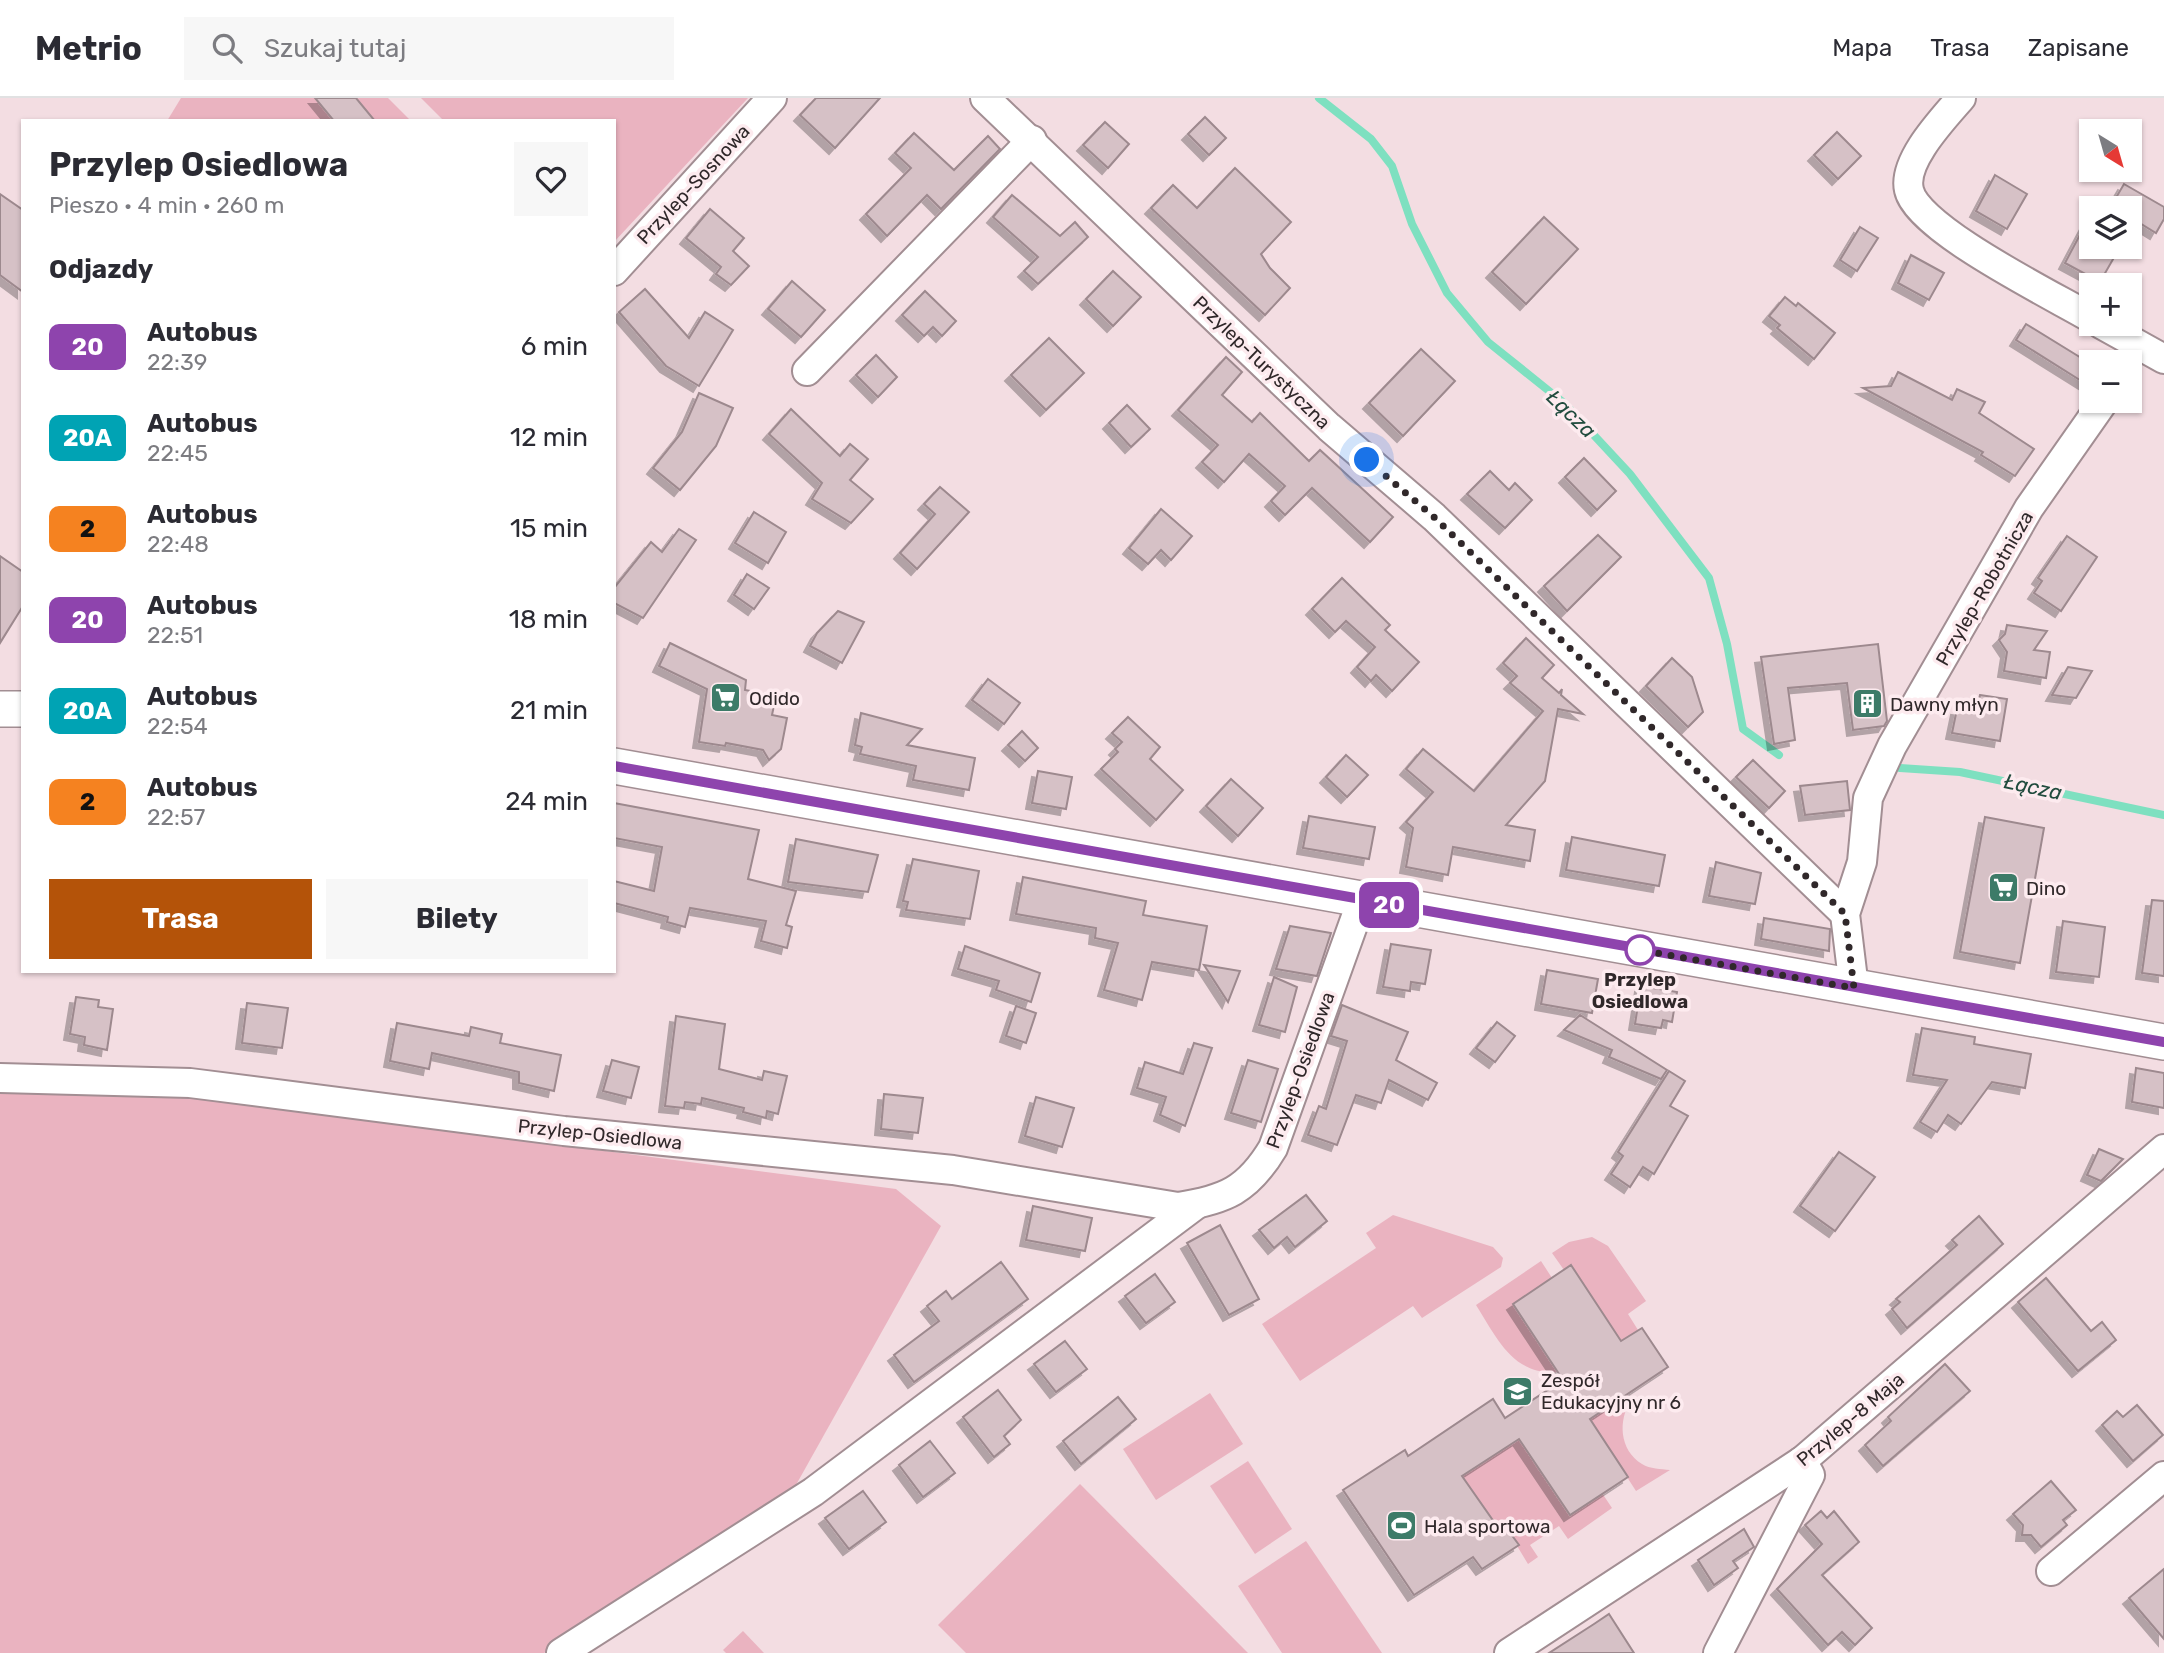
<!DOCTYPE html>
<html lang="pl">
<meta charset="utf-8">
<style>
:root{--surface:#fff;--page:#f7f7f7;--text:#2b2b33;--muted:#7c7c81;--line:#e1e1e2;--accent:#b45309}
body{margin:0;font-family:Rubik,sans-serif;background:var(--page);color:var(--text);height:100vh;display:flex;flex-direction:column;font-size:26px;white-space:nowrap}
*{box-sizing:border-box;margin:0}
p{font-size:23px;color:var(--muted)}
.icon{flex:none;width:38px;height:38px;fill:none;stroke:currentColor;stroke-width:2;stroke-linecap:round;stroke-linejoin:round}
.map{position:relative;flex:1;overflow:hidden}
.side{position:absolute;left:21px;top:21px;width:595px;height:854px;display:flex;flex-direction:column;background:var(--surface);border-radius:0px;box-shadow:0 2px 5px #0004}
.side>*{flex:none}
.badge{padding:0 14px;border-radius:10px;font-size:24px;line-height:46px}
.needle{width:46px;rotate:143deg}
.buttons{position:absolute;left:2079px;top:21px;display:grid;gap:14px}
.buttons a{display:grid;place-items:center;width:63px;height:63px;border-radius:0px;background:var(--surface);box-shadow:0 2px 5px #0004;font-size:35px}
.you{position:absolute;width:35px;height:35px;margin:-18px;border:5px solid #fff;border-radius:50%;background:#1a73e8;box-shadow:0 0 0 10px #1a73e833}
.map>.badge{position:absolute;translate:-50% -50%;box-shadow:0 0 0 4px #fff}
h2{padding:0 28px;font-size:26px;line-height:63px}
.round{display:grid;place-items:center;flex:none;width:74px;height:74px;border-radius:0px;background:var(--page)}
.head{display:flex;align-items:center;justify-content:space-between;height:119px;padding:0 28px}
h1{font-size:33px;font-weight:700;line-height:52px}
.action{display:flex;gap:14px;margin-top:auto;padding:14px 28px}
.action a{flex:1;height:80px;border-radius:0px;background:var(--accent);color:#fff;font-size:28px;font-weight:700;line-height:80px;text-align:center}
.action a+a{background:var(--page);color:var(--text)}
ul{padding:0;list-style:none}
li{display:flex;align-items:center;gap:21px;height:91px;padding:0 28px}
li div{flex:1}
li b{display:block;font-size:26px}
li em{font-style:normal}
li .badge{min-width:77px;font-weight:700;text-align:center}
header{display:flex;align-items:center;gap:42px;box-sizing:border-box;height:98px;padding:0 35px;background:var(--surface);border-bottom:2px solid var(--line)}
header strong{font-size:33px}
nav{display:flex;gap:38px;margin-inline-start:auto;font-size:24px}
.search{width:490px;height:63px;background:var(--page);display:flex;align-items:center;gap:18px;box-sizing:border-box;padding:0 24px;border-radius:0px;color:var(--muted);font-size:26px}
.map>svg:first-child{display:block}
</style>
<header>
<strong>Metrio</strong>
<div class="search"><svg class="icon" aria-label="search" viewBox="0 0 24 24"><circle cx="10" cy="10" r="6"/><path d="M15 15l6 6"/></svg>Szukaj tutaj</div>
<nav><a>Mapa</a><a>Trasa</a><a>Zapisane</a></nav>
</header>
<div class="map">
<svg width="2164" height="1555" viewBox="0 0 2164 1555">
<defs>
<filter id="shadow"><feDropShadow dx="-6" dy="6" stdDeviation="0" flood-color="#0004"/></filter>
</defs>
<rect width="100%" height="100%" fill="#f3dde2"/>
<g fill="#eab3c0">
<path d="M181,0H388L411,23H167Z"/>
<path d="M421,0H748L614,144V23H444Z"/>
<path d="M0,995H161L896,1091L941,1128L787,1403L544,1555H0Z"/>
<path d="M1393,1117L1493,1149L1503,1160L1501,1169L1422,1220L1413,1208L1300,1283L1262,1226L1376,1150L1366,1135Z"/>
<path d="M1592,1139L1608,1148L1646,1203L1628,1216L1638,1232L1621,1243L1572,1168L1564,1172L1552,1155L1569,1144Z"/>
<path d="M1541,1163L1552,1180L1513,1206L1558,1274C1513,1278 1497,1240 1476,1207Z"/>
<path d="M1210,1295L1243,1346L1156,1402L1123,1351Z"/>
<path d="M1627,1296L1631,1302C1618,1322 1619,1352 1642,1366C1650,1371 1661,1371 1670,1372L1636,1393L1578,1303L1608,1308Z"/>
<path d="M1519,1341L1569,1417L1602,1395L1612,1410L1568,1441L1559,1428L1530,1447L1538,1459L1528,1466L1505,1428L1499,1431L1462,1378Z"/>
<path d="M1248,1363L1292,1431L1255,1456L1210,1388Z"/>
<path d="M1080,1386L1248,1555H966L938,1527Z"/>
<path d="M1306,1443L1382,1555H1282L1238,1488Z"/>
<path d="M743,1533L764,1555H726L723,1552Z"/>
</g>
<g fill="none" stroke-linecap="round" stroke-linejoin="round">
<g stroke="#7ee0c0" stroke-width="8">
<path d="M1319,0L1371,41L1392,68L1412,126L1447,195L1488,244L1564,305L1630,376L1709,480L1727,546L1743,631L1779,657"/>
<path d="M1900,670L1960,674L2164,717"/>
</g>
</g>
<g fill="#d6c1c6" stroke="#9d898e" stroke-width="2" filter="url(#shadow)">
<path d="M315,0H356L375,23H334Z"/>
<path d="M816,0H880L835,50L800,17Z"/>
<path d="M1205,19L1226,40L1209,57L1188,36Z"/>
<path d="M1105,24L1129,46L1108,70L1083,47Z"/>
<path d="M1837,34L1861,58L1838,81L1814,57Z"/>
<path d="M914,35L954,72L988,38L1000,51L941,111L927,97L887,138L866,116L911,70L895,55Z"/>
<path d="M1235,70L1291,124L1261,156L1270,170L1290,190L1265,217L1151,110L1173,87L1197,110Z"/>
<path d="M1995,77L2027,96L2007,131L1976,113Z"/>
<path d="M2124,86L2164,109V121L2156,135L2130,119V110H2110Z"/>
<path d="M0,96L23,112V194L0,177Z"/>
<path d="M1012,97L1060,138L1075,124L1088,139L1038,186L1024,173L1038,159L993,119Z"/>
<path d="M710,111L744,140L733,153L749,168L731,187L716,176L721,169L686,140Z"/>
<path d="M2091,116V149H2120L2100,184L2065,165Z"/>
<path d="M1544,119L1578,151L1526,206L1492,174Z"/>
<path d="M1860,129L1878,140L1857,173L1840,162Z"/>
<path d="M1911,157L1944,175L1929,202L1898,185Z"/>
<path d="M1113,173L1141,199L1113,228L1086,201Z"/>
<path d="M792,183L825,212L801,239L768,211Z"/>
<path d="M645,191L689,240L705,214L733,232L699,288L666,268L619,214Z"/>
<path d="M925,193L956,223L942,238L933,229L924,238L902,217Z"/>
<path d="M1785,199L1796,208L1798,205L1835,235L1814,261L1777,230L1780,227L1769,218Z"/>
<path d="M2026,226L2091,266V289L2016,242Z"/>
<path d="M1049,240L1084,275L1046,312L1011,277Z"/>
<path d="M1421,251L1455,283L1403,338L1369,305Z"/>
<path d="M876,257L897,279L878,299L856,277Z"/>
<path d="M1226,259L1242,274L1222,297L1252,324L1260,315L1309,363L1320,352L1393,419L1370,444L1312,390L1285,417L1271,403L1285,388L1249,356L1224,384L1202,364L1218,347L1178,312Z"/>
<path d="M1898,274L1952,302L1957,291L1985,304L1979,315L2034,351L2015,378L1981,357L1983,354L1863,290L1891,288Z"/>
<path d="M699,295L733,310L716,348L680,392L653,370L682,334Z"/>
<path d="M1127,307L1150,331L1131,349L1109,325Z"/>
<path d="M791,311L840,358L850,346L868,361L850,382L873,401L851,425L812,401L822,385L769,336Z"/>
<path d="M1584,360L1616,393L1597,412L1565,379Z"/>
<path d="M1490,373L1509,392L1515,385L1532,402L1505,430L1467,396Z"/>
<path d="M940,389L969,414L917,471L900,455L935,416L924,406Z"/>
<path d="M1161,411L1192,438L1171,462L1161,452L1148,466L1129,450Z"/>
<path d="M754,414L786,434L768,465L735,445Z"/>
<path d="M679,431L696,442L643,520L614,505V490L651,444L662,454Z"/>
<path d="M1598,437L1621,459L1567,513L1544,488Z"/>
<path d="M2067,438L2097,459L2061,513L2034,495L2042,483L2038,480Z"/>
<path d="M0,458L23,474V508L0,545Z"/>
<path d="M747,476L769,490L754,511L734,497Z"/>
<path d="M1342,480L1390,527L1385,532L1419,564L1392,593L1376,577L1371,583L1357,569L1375,549L1346,523L1335,534L1312,511Z"/>
<path d="M838,513L864,524L842,565L810,548L817,535Z"/>
<path d="M2007,527L2047,533L2034,552L2050,554L2046,580L2004,573L2007,554L1999,542L2005,536Z"/>
<path d="M1526,540L1554,567L1542,580L1559,595L1562,591L1561,597L1583,616L1558,611L1545,683L1506,727L1535,732L1530,763L1453,749L1448,777L1406,769L1413,730L1406,724L1433,694L1406,671L1423,651L1474,693L1543,613L1510,585L1517,578L1503,565Z"/>
<path d="M670,545L746,582L745,592L776,598L772,617L787,620L781,651L769,662L763,652L726,645L725,648L699,644L707,591L659,568Z"/>
<path d="M1878,546L1887,623L1884,628L1853,632L1847,585L1788,590L1795,642L1774,646L1761,559Z"/>
<path d="M1672,560L1692,579L1703,614L1688,629L1646,588Z"/>
<path d="M2068,569L2092,573L2076,600L2052,597Z"/>
<path d="M988,581L1020,605L1004,626L972,602Z"/>
<path d="M1980,597L2007,601L2000,643L1952,635L1957,611L1976,614Z"/>
<path d="M861,615L922,631L907,647L975,660L969,692L913,682L916,668L860,656L862,649L855,647Z"/>
<path d="M1128,619L1160,649L1150,661L1183,692L1156,722L1101,671L1118,654L1115,651L1122,644L1112,635Z"/>
<path d="M1022,633L1038,650L1025,663L1008,647Z"/>
<path d="M1346,657L1368,677L1347,699L1326,679Z"/>
<path d="M1753,662L1785,693L1769,710L1736,679Z"/>
<path d="M1038,673L1072,679L1066,711L1032,705Z"/>
<path d="M1231,681L1263,710L1238,738L1206,708Z"/>
<path d="M1847,683L1850,712L1805,717L1800,688Z"/>
<path d="M614,705L759,732L748,781L796,793L786,827L792,829L787,850L761,843L766,823L690,810L685,829L667,824L668,819L614,805V783L654,793L662,749L614,740Z"/>
<path d="M1309,718L1375,729L1369,761L1303,750Z"/>
<path d="M1985,719L2044,730L2020,865L1960,854Z"/>
<path d="M1572,739L1665,757L1659,788L1566,772Z"/>
<path d="M796,741L878,757L868,794L788,784Z"/>
<path d="M913,761L979,773L970,821L906,812L908,804L903,803Z"/>
<path d="M1716,764L1761,775L1755,806L1709,798Z"/>
<path d="M1023,779L1146,803L1143,817L1207,828L1199,872L1152,864L1142,902L1104,892L1118,845L1095,840L1096,830L1016,816Z"/>
<path d="M2152,802L2164,803V878L2142,875Z"/>
<path d="M1764,820L1830,831L1829,853L1761,841Z"/>
<path d="M2063,823L2105,829L2099,879L2056,874Z"/>
<path d="M1290,828L1331,835L1317,878L1276,871Z"/>
<path d="M1391,846L1431,852L1425,886L1411,884L1410,893L1383,889Z"/>
<path d="M965,848L1040,875L1031,904L996,892L999,883L958,871Z"/>
<path d="M1204,867L1240,873L1228,904Z"/>
<path d="M1547,872L1598,881L1592,915L1541,906Z"/>
<path d="M1274,879L1297,889L1285,934L1259,927Z"/>
<path d="M1641,888L1677,894L1672,924L1663,922L1661,930L1635,926Z"/>
<path d="M76,899L99,902L98,909L113,911L107,952L84,947L85,939L70,936Z"/>
<path d="M247,905L288,910L282,950L242,945Z"/>
<path d="M1342,907L1408,934L1396,962L1437,985L1428,1002L1389,982L1381,1005L1356,997L1337,1047L1308,1037L1319,1008L1326,1011L1347,943L1331,938Z"/>
<path d="M1016,908L1036,915L1026,945L1006,938Z"/>
<path d="M1580,917L1667,972L1661,981L1609,959L1612,952L1564,932Z"/>
<path d="M676,918L725,926L719,971L762,982L764,973L787,978L778,1016L767,1013L766,1020L743,1014L744,1010L702,1000L701,1006L685,1004L684,1010L665,1008Z"/>
<path d="M1497,924L1515,938L1495,964L1476,950Z"/>
<path d="M397,925L469,938L471,929L502,936L500,945L561,957L554,993L519,985V974L432,955L429,971L390,963Z"/>
<path d="M1922,930L1975,939L1974,946L2031,956L2025,990L1992,984L1961,1026L1948,1017L1937,1034L1920,1024L1947,982L1913,977Z"/>
<path d="M1194,945L1212,950L1185,1028L1160,1017L1166,999L1137,990L1145,964L1183,976Z"/>
<path d="M612,962L639,969L631,1000L603,993Z"/>
<path d="M1248,962L1278,971L1261,1024L1231,1015Z"/>
<path d="M2136,970L2164,975V1010L2132,1004Z"/>
<path d="M1669,973L1685,983L1670,1008L1688,1018L1654,1076L1643,1069L1630,1089L1611,1076L1623,1058L1618,1054Z"/>
<path d="M884,996L923,1000L918,1035L881,1031Z"/>
<path d="M1036,999L1074,1010L1062,1049L1025,1038Z"/>
<path d="M2099,1051L2123,1061L2101,1083L2087,1077Z"/>
<path d="M1839,1054L1875,1079L1835,1133L1800,1108Z"/>
<path d="M1306,1097L1327,1123L1295,1149L1287,1139L1274,1150L1259,1132Z"/>
<path d="M1033,1108L1092,1120L1085,1153L1026,1142Z"/>
<path d="M1979,1118L2003,1146L1907,1230L1892,1211L1900,1204L1896,1201L1957,1147L1952,1142Z"/>
<path d="M1220,1127L1259,1201L1229,1217L1187,1145Z"/>
<path d="M1001,1164L1028,1201L914,1284L894,1257L939,1223L927,1208L946,1193L952,1201Z"/>
<path d="M1571,1167L1621,1243L1642,1230L1668,1269L1590,1321L1628,1379L1570,1417L1519,1341L1462,1378L1499,1431L1505,1428L1519,1447L1482,1471L1473,1459L1414,1497L1343,1392L1405,1352L1408,1358L1493,1301L1505,1320L1563,1282L1513,1206Z"/>
<path d="M1155,1176L1175,1204L1146,1225L1125,1198Z"/>
<path d="M2046,1180L2091,1233L2102,1224L2116,1242L2078,1273L2018,1204Z"/>
<path d="M1065,1243L1087,1271L1056,1294L1034,1266Z"/>
<path d="M1945,1266L1970,1293L1883,1368L1865,1347L1891,1323L1888,1319Z"/>
<path d="M998,1292L1021,1322L1004,1338L1010,1346L994,1359L963,1319Z"/>
<path d="M1118,1299L1136,1321L1081,1366L1063,1343Z"/>
<path d="M2137,1307L2163,1337L2133,1363L2102,1327L2117,1313L2123,1319Z"/>
<path d="M930,1343L955,1375L923,1399L899,1367Z"/>
<path d="M2051,1383L2076,1412L2063,1422L2067,1427L2041,1449L2031,1437H2022L2023,1427L2013,1416Z"/>
<path d="M863,1393L886,1424L849,1451L825,1420Z"/>
<path d="M1821,1413L1827,1420L1834,1413L1859,1444L1822,1477L1872,1530L1855,1547L1842,1534L1828,1547L1777,1491L1822,1446L1805,1427Z"/>
<path d="M1744,1431L1754,1449L1733,1463L1738,1470L1714,1487L1698,1462Z"/>
<path d="M2164,1471V1541L2129,1500Z"/>
<path d="M1609,1516L1634,1555H1549L1594,1526Z"/>
</g>
<g fill="none" stroke-linecap="round" stroke-linejoin="round">
<defs>
<g id="minor">
<path d="M985,0L1329,329L1434,419L1845,816"/>
<path d="M1961,0C1944,20 1902,63 1909,92C1917,131 2054,198 2091,220"/>
<path d="M614,173L772,0"/>
<path d="M2101,226L2164,261"/>
<path d="M807,273L1032,42"/>
<path d="M1854,890L1845,816L1862,764L1868,700L1892,648L2029,410L2104,303"/>
<path d="M0,980L190,985L564,1033L953,1072L1178,1109C1225,1102 1248,1092 1273,1050L1362,802"/>
<path d="M2051,1473L2164,1378"/>
<path d="M561,1555L813,1394L1197,1106"/>
<path d="M1509,1555L1802,1363L2164,1051"/>
<path d="M1718,1555L1810,1377L1802,1363"/>
</g>
<g id="major">
<path d="M0,611H23"/>
<path d="M614,668L2164,944"/>
</g>
</defs>
<use href="#minor" stroke="#a28e93" stroke-width="32"/>
<use href="#major" stroke="#a28e93" stroke-width="38"/>
<use href="#minor" stroke="#fff" stroke-width="28"/>
<use href="#major" stroke="#fff" stroke-width="35"/>
</g>
<g fill="none" stroke-linecap="round" stroke-linejoin="round">
<defs>
<path id="line" d="M614,668L2164,944"/>
</defs>
<use href="#line" stroke="#fff" stroke-width="16"/>
<use href="#line" stroke="#8e44ad" stroke-width="10"/>
<path stroke="#30282a" stroke-width="7" stroke-dasharray="0 12.6" d="M1367,362L1434,419L1845,816L1854,890L1640,852"/>
</g>
<defs>
<symbol id="supermarket-square" viewBox="-11 -11 22 22"><rect x="-9" y="-9" width="18" height="18" rx="4" fill="#3d7b68" stroke="#fdebef"/><path d="M-6-5.5h2.5l.6 2H6L4.5 2H-2.5L-4.4-4H-6ZM-1.5 3.2a1.3 1.3 0 1 0 .1 0ZM3 3.2a1.3 1.3 0 1 0 .1 0Z" fill="#fff"/></symbol>
<symbol id="building-square" viewBox="-11 -11 22 22"><rect x="-9" y="-9" width="18" height="18" rx="4" fill="#3d7b68" stroke="#fdebef"/><path d="M-4-6H4V6H1V3H-1V6H-4ZM-2.5-4.3h1.7v1.8h-1.7ZM.8-4.3h1.7v1.8H.8ZM-2.5-1h1.7V.8h-1.7ZM.8-1h1.7V.8H.8Z" fill="#fff"/></symbol>
<symbol id="school-square" viewBox="-11 -11 22 22"><rect x="-9" y="-9" width="18" height="18" rx="4" fill="#3d7b68" stroke="#fdebef"/><path d="M0-5L7-2L0 1L-7-2ZM-4 1L0 2.5L4 1V4Q0 6-4 4Z" fill="#fff"/></symbol>
<symbol id="stadium-square" viewBox="-11 -11 22 22"><rect x="-9" y="-9" width="18" height="18" rx="4" fill="#3d7b68" stroke="#fdebef"/><path d="M0-5a6.5 5 0 1 0 0 10a6.5 5 0 1 0 0-10ZM-3.5-1.8h7v3.6h-7Z" fill="#fff"/></symbol>
</defs>
<g fill-rule="evenodd">
<use href="#supermarket-square" x="708" y="582" width="35" height="35"/>
<use href="#building-square" x="1850" y="588" width="35" height="35"/>
<use href="#supermarket-square" x="1986" y="772" width="35" height="35"/>
<use href="#school-square" x="1500" y="1276" width="35" height="35"/>
<use href="#stadium-square" x="1384" y="1410" width="35" height="35"/>
</g>
<circle fill="#fff" stroke="#8e44ad" stroke-width="3.5" cx="1640" cy="852" r="14"/>
<g text-anchor="middle" stroke-width="7" stroke-linejoin="round" paint-order="stroke">
<g font-size="19" fill="#30282a" stroke="#fdebef">
<text transform="translate(693 86) rotate(-47)" y="7">Przylep-Sosnowa</text>
<text transform="translate(1262 264) rotate(44)" y="7">Przylep-Turystyczna</text>
<text transform="translate(1984 490) rotate(-60)" y="7">Przylep-Robotnicza</text>
<text transform="translate(1300 972) rotate(-70)" y="7">Przylep-Osiedlowa</text>
<text transform="translate(600 1036) rotate(6)" y="7">Przylep-Osiedlowa</text>
<text transform="translate(1850 1321) rotate(-40)" y="7">Przylep-8 Maja</text>
</g>
<g font-size="19" fill="#30282a" stroke="#fdebef" text-anchor="start">
<text x="749" y="607">Odido</text>
<text x="1890" y="613">Dawny młyn</text>
<text x="2026" y="797">Dino</text>
<text x="1541" y="1289">Zespół<tspan x="1541" dy="22">Edukacyjny nr 6</tspan></text>
<text x="1424" y="1435">Hala sportowa</text>
</g>
<g font-size="19" font-weight="bold" fill="#30282a" stroke="#fdebef">
<text x="1640" y="888">Przylep<tspan x="1640" dy="22">Osiedlowa</tspan></text>
</g>
<g font-size="21" font-style="italic" fill="#214c3e" stroke="#fdebef">
<text transform="translate(1571 316) rotate(44)" y="7">Łącza</text>
<text transform="translate(2033 689) rotate(12)" y="7">Łącza</text>
</g>
</g>
</svg>
<div class="buttons">
<a><svg class="needle" viewBox="-14 -14 28 28"><path d="M0-13l5 13h-10z" fill="#e53935"/><path d="M0 13l5-13h-10z" fill="#7c7c81"/></svg></a>
<a><svg class="icon" aria-label="layers" viewBox="0 0 24 24"><path d="M12 4l9 5-9 5-9-5zM3 14l9 5 9-5"/></svg></a>
<a>+</a>
<a>−</a>
</div>
<div class="you" style="left:1367px;top:362px"></div>
<b class="badge" style="left:1389px;top:807px;background:#8e44ad;color:#fff">20</b>
<section class="side">
<div class="head"><div><h1>Przylep Osiedlowa</h1><p>Pieszo · 4 min · 260 m</p></div><a class="round"><svg class="icon" aria-label="heart" viewBox="0 0 24 24"><path d="M12 20l-8-8c-3-5 5-10 8-4 3-6 11-1 8 4z"/></svg></a></div>
<h2>Odjazdy</h2>
<ul>
<li><span class="badge" style="background:#8e44ad;color:#fff">20</span><div><b>Autobus</b><p>22:39</p></div><em>6 min</em></li>
<li><span class="badge" style="background:#00a3b4;color:#fff">20A</span><div><b>Autobus</b><p>22:45</p></div><em>12 min</em></li>
<li><span class="badge" style="background:#f58220;color:#111">2</span><div><b>Autobus</b><p>22:48</p></div><em>15 min</em></li>
<li><span class="badge" style="background:#8e44ad;color:#fff">20</span><div><b>Autobus</b><p>22:51</p></div><em>18 min</em></li>
<li><span class="badge" style="background:#00a3b4;color:#fff">20A</span><div><b>Autobus</b><p>22:54</p></div><em>21 min</em></li>
<li><span class="badge" style="background:#f58220;color:#111">2</span><div><b>Autobus</b><p>22:57</p></div><em>24 min</em></li>
</ul>
<div class="action"><a>Trasa</a><a>Bilety</a></div>
</section>
</div>
